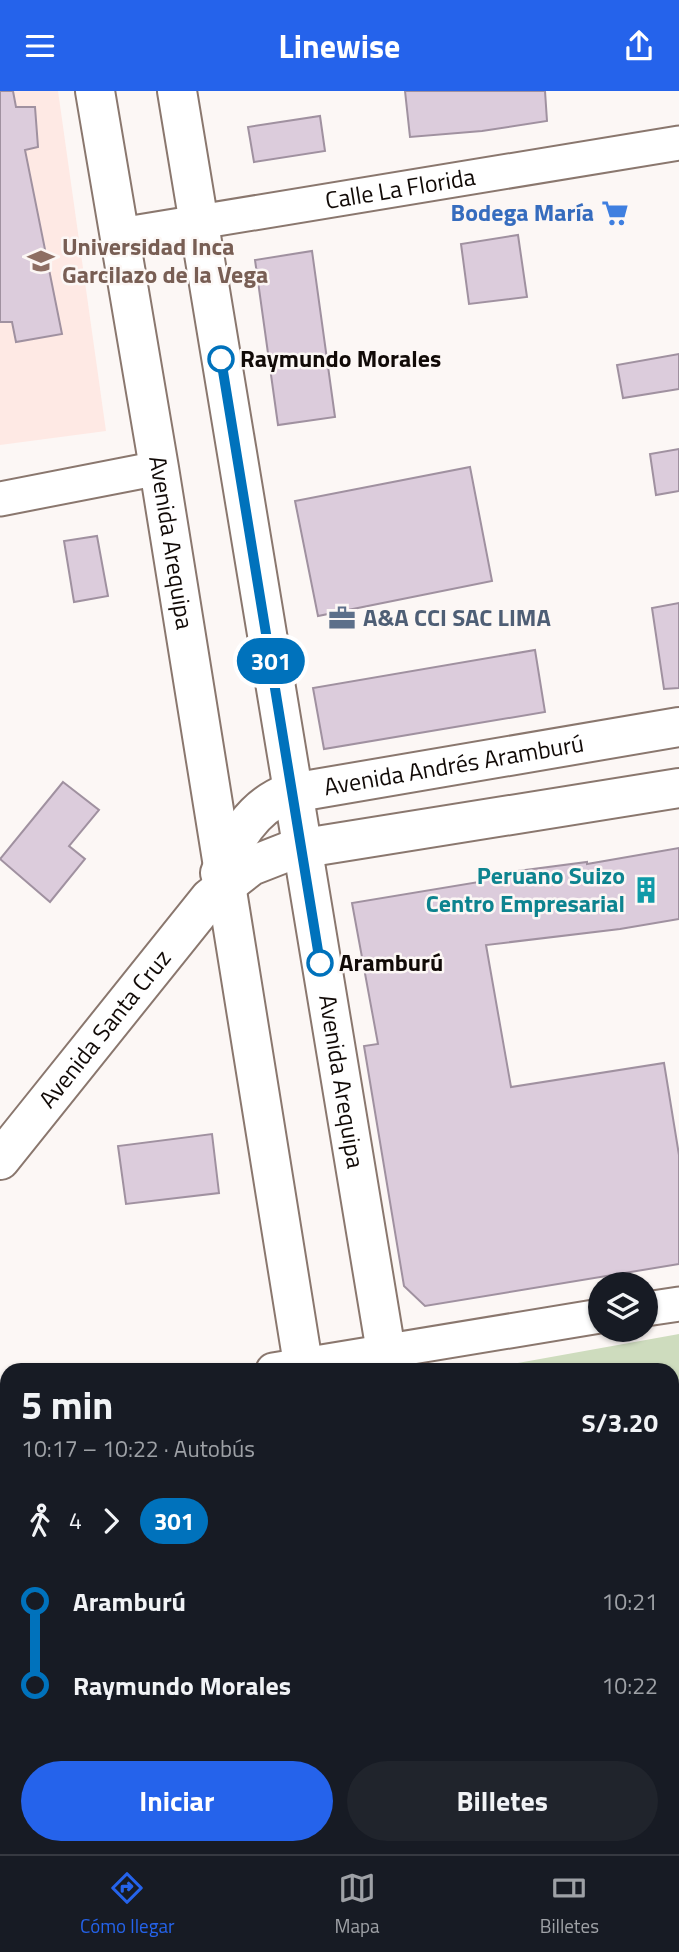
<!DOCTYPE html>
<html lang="es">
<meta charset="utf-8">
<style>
:root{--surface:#171b24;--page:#20242c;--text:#f1f3f6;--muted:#9ea1a6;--line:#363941;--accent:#2563eb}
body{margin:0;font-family:"Titillium Web",sans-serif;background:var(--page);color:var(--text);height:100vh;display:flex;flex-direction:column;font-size:26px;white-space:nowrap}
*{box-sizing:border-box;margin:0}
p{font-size:23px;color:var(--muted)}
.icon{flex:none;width:38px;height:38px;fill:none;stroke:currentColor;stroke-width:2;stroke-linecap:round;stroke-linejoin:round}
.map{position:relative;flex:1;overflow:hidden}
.drawer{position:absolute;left:0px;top:1272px;width:679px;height:492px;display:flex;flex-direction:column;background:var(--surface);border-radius:21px 21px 0 0;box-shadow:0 2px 5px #0004}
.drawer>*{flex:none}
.badge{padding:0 14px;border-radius:23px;font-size:24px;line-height:46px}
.fabs{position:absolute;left:588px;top:1181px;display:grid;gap:14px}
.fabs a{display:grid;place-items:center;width:70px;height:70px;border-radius:50%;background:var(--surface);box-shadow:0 2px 5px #0004;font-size:35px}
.map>.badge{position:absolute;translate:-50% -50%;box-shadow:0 0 0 4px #fff}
.legs{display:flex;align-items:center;gap:10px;height:77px;padding:0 21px;font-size:23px}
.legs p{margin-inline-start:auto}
.head{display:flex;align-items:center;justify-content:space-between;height:119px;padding:0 21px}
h1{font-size:38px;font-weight:700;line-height:52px}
.primary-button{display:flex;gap:14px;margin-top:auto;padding:14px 21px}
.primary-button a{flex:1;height:80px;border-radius:42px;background:var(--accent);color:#fff;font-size:28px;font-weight:700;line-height:80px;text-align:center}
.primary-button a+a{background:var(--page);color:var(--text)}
ul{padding:0 21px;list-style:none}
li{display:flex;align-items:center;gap:24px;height:84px;font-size:26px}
li i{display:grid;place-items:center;width:10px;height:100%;margin:0 9px;background:currentColor}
li i::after{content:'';width:18px;height:18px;margin:-9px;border:5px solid;border-radius:50%;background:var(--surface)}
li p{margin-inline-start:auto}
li:first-child i{background:linear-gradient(#0000 50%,currentColor 0)}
li:last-child i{background:linear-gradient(currentColor 50%,#0000 0)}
header{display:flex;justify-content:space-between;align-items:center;height:91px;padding:0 21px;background:var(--accent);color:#fff;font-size:32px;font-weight:700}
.menu{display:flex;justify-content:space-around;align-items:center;height:98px;border-top:2px solid var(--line);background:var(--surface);font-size:19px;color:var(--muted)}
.menu a{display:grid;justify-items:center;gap:4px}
.menu .active{color:var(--accent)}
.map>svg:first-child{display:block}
</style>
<header><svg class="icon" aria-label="menu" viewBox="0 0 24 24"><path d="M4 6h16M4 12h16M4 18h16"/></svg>Linewise<svg class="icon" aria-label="share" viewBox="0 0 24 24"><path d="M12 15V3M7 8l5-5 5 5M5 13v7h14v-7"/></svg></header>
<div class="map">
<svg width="679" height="1763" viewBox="0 0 679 1763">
<rect width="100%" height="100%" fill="#fcf7f5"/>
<path fill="#fee9e4" d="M0,0H58L106,340L0,354Z"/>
<g fill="#cedcbe">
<path d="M679,1243V1446L672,1448V1279H478Z"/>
<path d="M503,1757H669L633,1763H505Z"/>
</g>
<g fill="#dcccdc" stroke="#a091a0" stroke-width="2">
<path d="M0,0H13L16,16H35L38,56L25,59L62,243L16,251L12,231H0Z"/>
<path d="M405,0H545L547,30L482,40L410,46Z"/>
<path d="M320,25L325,60L254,71L248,36Z"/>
<path d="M518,144L527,206L469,213L461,153Z"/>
<path d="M312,160L335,326L278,334L255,169Z"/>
<path d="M679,263V298L623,307L617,274Z"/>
<path d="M679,358V400L656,404L650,363Z"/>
<path d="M470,376L492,490L318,525L295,410Z"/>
<path d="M97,445L108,505L74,511L64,450Z"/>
<path d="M679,512V597L664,598L652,517Z"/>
<path d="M535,559L545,621L324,658L313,597Z"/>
<path d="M63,691L99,719L69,755L85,768L50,811L0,768Z"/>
<path d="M679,757V828L620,838L486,854L511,996L664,972L679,1064V1173L425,1215L404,1195L364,955L378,953L352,812L479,791L478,785L587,771V773Z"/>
<path d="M212,1043L219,1102L126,1113L118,1055Z"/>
</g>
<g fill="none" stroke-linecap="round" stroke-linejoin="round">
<defs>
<g id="minor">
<path id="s1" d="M120,144L679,52"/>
<path d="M0,408L159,377"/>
<path d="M646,1218L679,1213"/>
<path d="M273,1279L600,1225"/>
<path d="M0,1315L7,1314"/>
<path d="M0,1616L7,1615"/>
</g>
<g id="secondary">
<path id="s2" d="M95,0L159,377L304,1279"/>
<path id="s3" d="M177,0L389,1279"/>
<path id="s4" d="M220,782C235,749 251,717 286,703L679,636"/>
<path id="s5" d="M0,1069L210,807L251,775L292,759L679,697"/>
<path d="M384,1757L385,1763"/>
<path d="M469,1757L470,1763"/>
</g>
</defs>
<use href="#minor" stroke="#8a776e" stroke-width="37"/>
<use href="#secondary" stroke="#8a776e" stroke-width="42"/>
<path stroke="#9a9592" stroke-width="4.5" stroke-dasharray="3.5 3.5" stroke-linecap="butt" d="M672,1660L678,1681"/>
<use href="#minor" stroke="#fff" stroke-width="33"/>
<use href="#secondary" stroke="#fff" stroke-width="38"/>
</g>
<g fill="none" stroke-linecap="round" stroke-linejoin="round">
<defs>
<path id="line-1" d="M221,268L320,872"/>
</defs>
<use href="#line-1" stroke="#fff" stroke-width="16"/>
<use href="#line-1" stroke="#0072bc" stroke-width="10"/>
</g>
<defs>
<symbol id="supermarket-bare" viewBox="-9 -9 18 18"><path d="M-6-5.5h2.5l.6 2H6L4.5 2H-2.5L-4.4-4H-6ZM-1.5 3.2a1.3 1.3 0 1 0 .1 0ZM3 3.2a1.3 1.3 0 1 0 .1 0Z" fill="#3f7fe0" stroke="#fcf7f5" stroke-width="2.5" paint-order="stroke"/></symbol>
<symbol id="university-bare" viewBox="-9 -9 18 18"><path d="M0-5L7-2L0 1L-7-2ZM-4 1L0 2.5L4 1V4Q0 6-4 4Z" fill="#8d6e63" stroke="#fcf7f5" stroke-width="2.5" paint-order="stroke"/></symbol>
<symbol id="office-bare" viewBox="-9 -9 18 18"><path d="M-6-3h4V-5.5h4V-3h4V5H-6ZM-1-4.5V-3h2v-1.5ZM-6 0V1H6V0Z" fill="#5c6f8a" stroke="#fcf7f5" stroke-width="2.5" paint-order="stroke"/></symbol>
<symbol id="building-bare" viewBox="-9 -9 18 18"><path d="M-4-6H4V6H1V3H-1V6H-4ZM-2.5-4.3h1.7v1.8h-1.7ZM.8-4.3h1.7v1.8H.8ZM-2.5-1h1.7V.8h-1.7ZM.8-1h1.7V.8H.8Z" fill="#0f9aa8" stroke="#fcf7f5" stroke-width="2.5" paint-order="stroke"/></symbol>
</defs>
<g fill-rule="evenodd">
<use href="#supermarket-bare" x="596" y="103" width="38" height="38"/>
<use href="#university-bare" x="22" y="151" width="38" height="38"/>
<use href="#office-bare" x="323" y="508" width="38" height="38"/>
<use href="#building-bare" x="627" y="780" width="38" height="38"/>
</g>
<g fill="#fff" stroke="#0072bc" stroke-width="3.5">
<circle cx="221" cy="268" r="12"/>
<circle cx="320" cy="872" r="12"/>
</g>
<g text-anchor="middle" stroke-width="5" stroke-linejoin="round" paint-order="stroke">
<g font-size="24" fill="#110a07" stroke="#fcf7f5">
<text dy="8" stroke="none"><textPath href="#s1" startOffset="284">Calle La Florida</textPath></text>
<text dy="8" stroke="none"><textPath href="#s2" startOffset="458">Avenida Arequipa</textPath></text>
<text dy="8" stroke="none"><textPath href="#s4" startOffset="276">Avenida Andrés Aramburú</textPath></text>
<text dy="8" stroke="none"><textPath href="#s5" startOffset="168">Avenida Santa Cruz</textPath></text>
<text dy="8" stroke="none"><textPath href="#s3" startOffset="1004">Avenida Arequipa</textPath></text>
</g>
<g font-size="24" font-weight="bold" fill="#366cbe" stroke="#fcf7f5" text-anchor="end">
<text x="594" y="130">Bodega María</text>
</g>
<g font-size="24" font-weight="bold" fill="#785e54" stroke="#fcf7f5" text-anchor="start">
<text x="62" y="164">Universidad Inca<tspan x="62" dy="28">Garcilazo de la Vega</tspan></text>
</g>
<g font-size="24" font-weight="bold" fill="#110a07" stroke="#fcf7f5" text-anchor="start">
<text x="240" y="276">Raymundo Morales</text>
<text x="339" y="880">Aramburú</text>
</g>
<g font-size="24" font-weight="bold" fill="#4e5e75" stroke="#fcf7f5" text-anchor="start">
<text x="363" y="535">A&amp;A CCI SAC LIMA</text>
</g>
<g font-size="24" font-weight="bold" fill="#0d838f" stroke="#fcf7f5" text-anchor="end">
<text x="625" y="793">Peruano Suizo<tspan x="625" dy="28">Centro Empresarial</tspan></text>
</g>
</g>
</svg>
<div class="fabs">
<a><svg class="icon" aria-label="layers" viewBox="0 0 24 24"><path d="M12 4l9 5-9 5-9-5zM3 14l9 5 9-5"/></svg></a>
</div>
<b class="badge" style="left:271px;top:570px;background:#0072bc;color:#fff">301</b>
<section class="drawer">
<div class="head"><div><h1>5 min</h1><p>10:17 – 10:22 · Autobús</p></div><b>S/3.20</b></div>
<div class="legs"><svg class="icon" aria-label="walk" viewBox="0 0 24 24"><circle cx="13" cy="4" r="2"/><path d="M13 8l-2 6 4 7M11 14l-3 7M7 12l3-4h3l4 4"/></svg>4<svg class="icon" aria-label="forward" viewBox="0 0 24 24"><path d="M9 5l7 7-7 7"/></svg><b class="badge" style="background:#0072bc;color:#fff">301</b></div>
<ul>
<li><i style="color:#0072bc"></i><b>Aramburú</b><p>10:21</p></li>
<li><i style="color:#0072bc"></i><b>Raymundo Morales</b><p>10:22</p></li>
</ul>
<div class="primary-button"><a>Iniciar</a><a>Billetes</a></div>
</section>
</div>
<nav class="menu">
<a class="active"><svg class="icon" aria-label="directions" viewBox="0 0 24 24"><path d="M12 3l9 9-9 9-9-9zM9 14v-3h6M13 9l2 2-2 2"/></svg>Cómo llegar</a>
<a><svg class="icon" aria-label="map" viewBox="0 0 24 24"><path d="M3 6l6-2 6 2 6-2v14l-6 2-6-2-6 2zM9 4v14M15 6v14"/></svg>Mapa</a>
<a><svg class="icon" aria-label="tickets" viewBox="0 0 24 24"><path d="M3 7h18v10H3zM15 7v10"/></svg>Billetes</a>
</nav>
